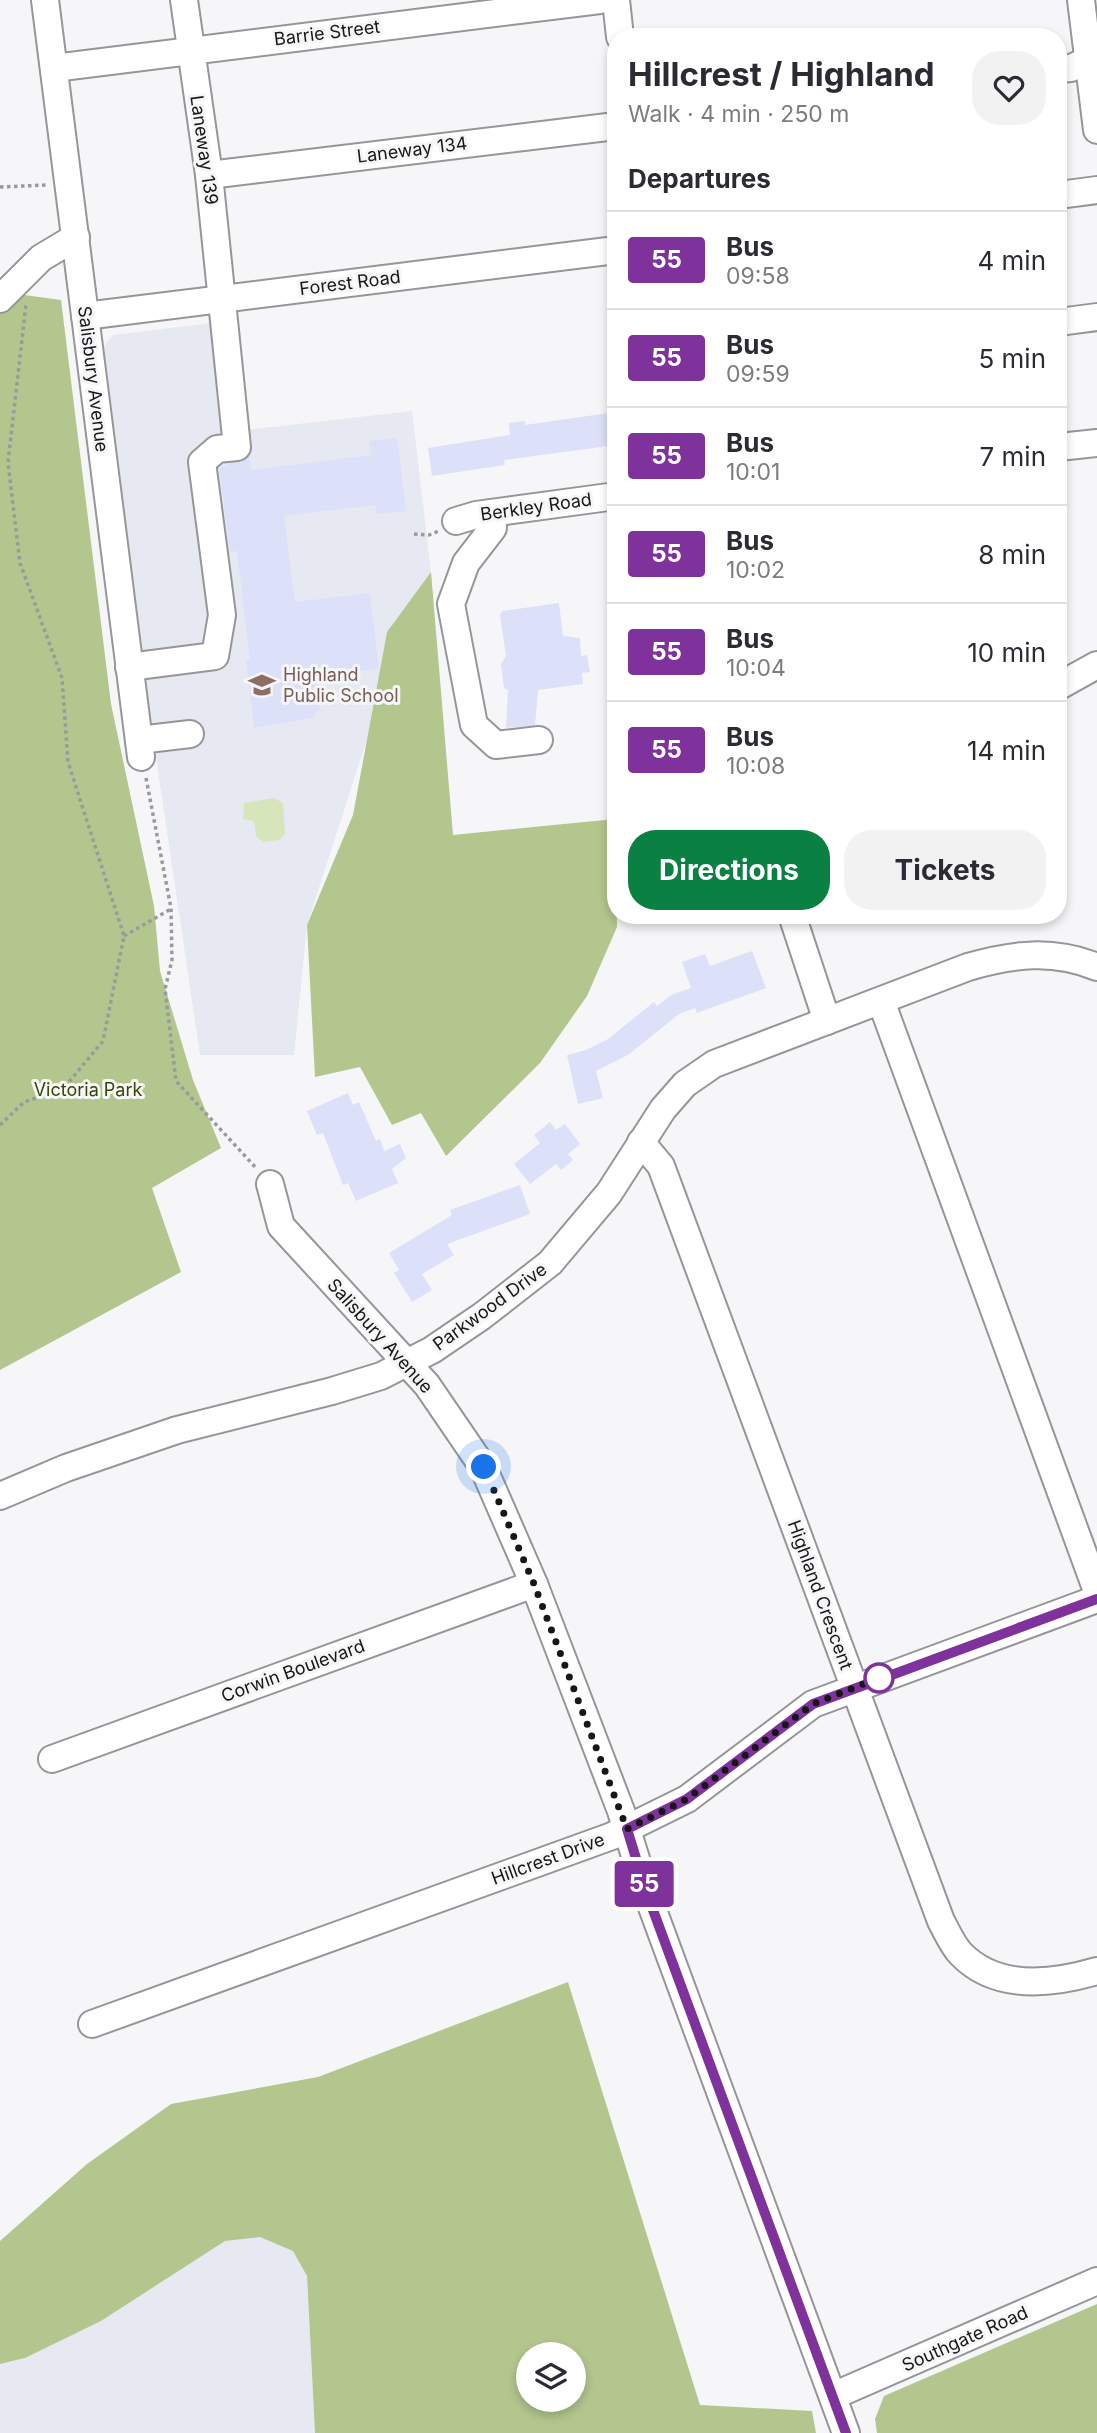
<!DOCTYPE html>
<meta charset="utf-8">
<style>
:root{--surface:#fff;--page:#f2f2f3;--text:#2b2b33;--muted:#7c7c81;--line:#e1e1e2;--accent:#0b8043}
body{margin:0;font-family:Inter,sans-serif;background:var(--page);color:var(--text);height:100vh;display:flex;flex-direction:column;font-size:26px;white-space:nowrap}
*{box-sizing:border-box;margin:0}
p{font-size:23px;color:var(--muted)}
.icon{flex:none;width:38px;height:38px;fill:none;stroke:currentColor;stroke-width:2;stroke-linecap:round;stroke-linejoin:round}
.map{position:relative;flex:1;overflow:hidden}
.sheet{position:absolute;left:607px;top:28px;width:460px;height:896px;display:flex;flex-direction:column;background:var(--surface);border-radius:28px;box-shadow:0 4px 10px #0003}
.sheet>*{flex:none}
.badge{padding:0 14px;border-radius:5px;font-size:24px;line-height:46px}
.tools{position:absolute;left:516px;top:2342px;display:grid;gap:14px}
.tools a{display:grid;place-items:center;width:70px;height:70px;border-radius:50%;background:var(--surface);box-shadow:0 4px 10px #0003;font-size:35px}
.you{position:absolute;width:35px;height:35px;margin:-18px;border:5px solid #fff;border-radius:50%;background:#1a73e8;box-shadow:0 0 0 10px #1a73e833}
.map>.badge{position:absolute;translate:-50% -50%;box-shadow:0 0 0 4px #fff}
h2{padding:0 21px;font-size:26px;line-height:63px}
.round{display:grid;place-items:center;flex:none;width:74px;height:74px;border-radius:28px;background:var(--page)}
.headline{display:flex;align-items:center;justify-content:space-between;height:119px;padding:0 21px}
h1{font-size:33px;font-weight:700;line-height:52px}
.primary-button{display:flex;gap:14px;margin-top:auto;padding:14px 21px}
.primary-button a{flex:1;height:80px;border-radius:28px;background:var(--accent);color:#fff;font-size:28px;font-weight:700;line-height:80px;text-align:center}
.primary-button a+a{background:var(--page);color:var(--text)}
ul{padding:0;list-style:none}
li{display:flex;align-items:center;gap:21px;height:98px;padding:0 21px;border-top:2px solid var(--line)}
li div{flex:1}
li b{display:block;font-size:26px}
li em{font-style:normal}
li .badge{min-width:77px;font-weight:700;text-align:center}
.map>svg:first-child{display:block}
</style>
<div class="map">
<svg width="1097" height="2433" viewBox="0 0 1097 2433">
<rect width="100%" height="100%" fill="#f6f6f8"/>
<g fill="#e7e9f2">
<path d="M212,323L227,432L412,411L431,572L387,632L367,739L307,925L294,1055H200L158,771L104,346L113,335Z"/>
<path d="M260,2236L294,2251L307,2276L315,2433H0V2364L25,2358L101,2321L225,2241Z"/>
</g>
<path fill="#d6e5ba" d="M274,798L283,803L285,834L280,840L263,842L256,836L254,821L243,819L244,803Z"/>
<g fill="#b2c68d" fill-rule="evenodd">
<path d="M17,294L61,300L111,704L154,906L160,971L193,1080L221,1148L152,1188L181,1272L0,1370V308Z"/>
<path d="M431,572L453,835L615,819L617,927L587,996L540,1063L446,1156L421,1113L392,1125L360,1067L315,1077L307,925L353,815L387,632Z"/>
<path d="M568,1982L700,2405L812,2411L816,2433H315L307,2276L293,2251L260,2237L225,2241L101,2321L25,2358L0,2364V2241L87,2164L171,2104L318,2077ZM528,2354H574V2399H528Z"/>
<path d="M1097,2304V2433H877L875,2419L884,2396Z"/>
</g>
<g fill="#dce0f8">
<path d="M616,412V445L504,460L505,465L432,476L428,448L510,435L509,423L525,421V425Z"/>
<path d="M397,438L406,511L377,514L376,505L284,516L295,602L370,593L379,669L318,675L320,708L312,718L254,728L246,660H250L237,551L230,552L219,468L249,456L251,470L371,455L369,441Z"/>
<path d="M559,603L563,636L580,638L581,656L587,655L590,672L582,673L583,684L538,690L535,725L506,728L508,690L504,688L501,664L506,656L500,616L502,611Z"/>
<path d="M752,951L766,988L697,1013L695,1008L679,1014L628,1055L596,1071L603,1098L578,1104L567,1055L586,1050L608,1039L654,1002L657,1006L671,995L691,988L682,962L705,954L710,966Z"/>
<path d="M348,1093L353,1105L359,1102L376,1141L380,1139L384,1151L400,1144L406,1158L392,1169L398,1183L356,1201L348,1183L343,1185L323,1133L317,1135L307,1111Z"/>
<path d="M550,1122L556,1130L565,1124L580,1144L568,1154L573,1160L561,1170L556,1164L530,1184L514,1164L540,1143L534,1135Z"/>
<path d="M520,1185L530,1214L447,1244L454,1255L422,1274L432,1290L412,1302L394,1273L399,1270L389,1253L452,1215L450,1210Z"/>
</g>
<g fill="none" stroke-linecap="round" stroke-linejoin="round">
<defs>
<g id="minor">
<path d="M45,0L141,757"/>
<path d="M616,0L620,37"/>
<path d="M1081,0L1097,130"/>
<path d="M54,68L600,0"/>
<path d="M1059,69L1071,68L1097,56"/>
<path d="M209,175L616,126"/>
<path d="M1059,195L1097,190"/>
<path d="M0,299L41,258L76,237"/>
<path d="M85,316L616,250"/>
<path d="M1059,322L1097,317"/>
<path d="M1059,447L1097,443"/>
<path d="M492,513L493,528L466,563L451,604L474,725L496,745L539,740"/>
<path d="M456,521L476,515L616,496"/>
<path d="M129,667L215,656L222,615L202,462L217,449L237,447L209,175L184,0"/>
<path d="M1059,686L1097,665"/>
<path d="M139,740L190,734"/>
<path d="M792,915L827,1021"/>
<path d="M881,1001L1097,1591"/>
<path d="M641,1142L661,1166L941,1921C947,1932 953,1946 961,1954C997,1991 1053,1984 1097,1971"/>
<path d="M270,1184L281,1226L427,1385L483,1467L534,1584L621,1811L646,1891L846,2433"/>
<path d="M0,1496L66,1468L177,1430L332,1391L381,1376L432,1350L482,1316L550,1263L609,1193L663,1109L685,1084L714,1064L968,967C1013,954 1053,949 1097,967"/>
<path d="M52,1759L534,1584"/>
<path d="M92,2024L612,1836L687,1799L813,1704L1097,1599"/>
<path d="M833,2396L1097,2281"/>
</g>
</defs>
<use href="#minor" stroke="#969698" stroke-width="30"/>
<g stroke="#9a9a9c" stroke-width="3.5" stroke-dasharray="3.5 3.5" stroke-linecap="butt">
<path d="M0,187L46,185"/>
<path d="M414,534L429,535L439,531"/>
<path d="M146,778L171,908L172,960L165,989L176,1081L257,1169"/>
<path d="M124,936L171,909"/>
<path d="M0,1125L24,1102L63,1089L103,1041L124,936L68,762L62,678L20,563L8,463L26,304"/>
</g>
<use href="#minor" stroke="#fff" stroke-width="26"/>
</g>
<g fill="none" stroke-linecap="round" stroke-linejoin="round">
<defs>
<path id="line" d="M846,2433L646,1891L627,1829L687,1799L813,1704L1097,1599"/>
</defs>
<use href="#line" stroke="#fff" stroke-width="16"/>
<use href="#line" stroke="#7f329c" stroke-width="10"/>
<path stroke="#171718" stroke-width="7" stroke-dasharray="0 12.6" d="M484,1467L534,1584L627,1829L687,1799L813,1704L879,1678"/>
</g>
<defs>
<symbol id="school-bare" viewBox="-9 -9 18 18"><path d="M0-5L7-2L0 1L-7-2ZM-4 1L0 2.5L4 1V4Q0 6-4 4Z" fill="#8d6e63" stroke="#f6f6f8" stroke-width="2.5" paint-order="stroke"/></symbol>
</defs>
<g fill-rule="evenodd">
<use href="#school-bare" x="243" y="666" width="38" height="38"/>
</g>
<circle fill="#fff" stroke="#7f329c" stroke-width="3.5" cx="879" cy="1678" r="14"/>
<g text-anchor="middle" stroke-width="6" stroke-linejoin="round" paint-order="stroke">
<g font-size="18" fill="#171718" stroke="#f6f6f8">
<text transform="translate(327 33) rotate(-7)" y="6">Barrie Street</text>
<text transform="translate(204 150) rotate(82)" y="6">Laneway 139</text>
<text transform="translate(412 150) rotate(-7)" y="6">Laneway 134</text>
<text transform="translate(350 283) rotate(-7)" y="6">Forest Road</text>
<text transform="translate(93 379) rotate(83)" y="6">Salisbury Avenue</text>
<text transform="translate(536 507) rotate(-8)" y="6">Berkley Road</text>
<text transform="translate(490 1307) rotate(-36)" y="6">Parkwood Drive</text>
<text transform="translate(380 1336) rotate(48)" y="6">Salisbury Avenue</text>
<text transform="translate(820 1595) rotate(70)" y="6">Highland Crescent</text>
<text transform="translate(293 1671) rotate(-20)" y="6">Corwin Boulevard</text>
<text transform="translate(548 1859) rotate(-20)" y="6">Hillcrest Drive</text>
<text transform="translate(965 2339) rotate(-24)" y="6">Southgate Road</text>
</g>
<g font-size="18" fill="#785e54" stroke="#f6f6f8" text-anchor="start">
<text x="283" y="681">Highland<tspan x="283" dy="21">Public School</tspan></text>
</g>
<g font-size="18" fill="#364704" stroke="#f6f6f8">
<text x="88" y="1096">Victoria Park</text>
</g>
</g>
</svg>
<div class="tools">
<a><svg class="icon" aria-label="layers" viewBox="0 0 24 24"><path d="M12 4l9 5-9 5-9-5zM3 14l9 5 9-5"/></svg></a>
</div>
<div class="you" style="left:484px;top:1467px"></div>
<b class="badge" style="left:644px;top:1884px;background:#7f329c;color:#fff">55</b>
<section class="sheet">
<div class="headline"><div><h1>Hillcrest / Highland</h1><p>Walk · 4 min · 250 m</p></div><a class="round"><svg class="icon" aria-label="heart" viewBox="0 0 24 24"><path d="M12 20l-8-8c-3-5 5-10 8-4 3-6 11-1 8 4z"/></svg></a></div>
<h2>Departures</h2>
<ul>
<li><span class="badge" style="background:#7f329c;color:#fff">55</span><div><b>Bus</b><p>09:58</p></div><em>4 min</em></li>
<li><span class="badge" style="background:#7f329c;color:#fff">55</span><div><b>Bus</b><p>09:59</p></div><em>5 min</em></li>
<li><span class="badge" style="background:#7f329c;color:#fff">55</span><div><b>Bus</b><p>10:01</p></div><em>7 min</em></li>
<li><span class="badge" style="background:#7f329c;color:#fff">55</span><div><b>Bus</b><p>10:02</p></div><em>8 min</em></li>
<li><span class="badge" style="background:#7f329c;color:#fff">55</span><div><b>Bus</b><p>10:04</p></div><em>10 min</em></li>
<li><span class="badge" style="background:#7f329c;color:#fff">55</span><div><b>Bus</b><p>10:08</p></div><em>14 min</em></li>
</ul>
<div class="primary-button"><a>Directions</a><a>Tickets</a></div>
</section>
</div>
